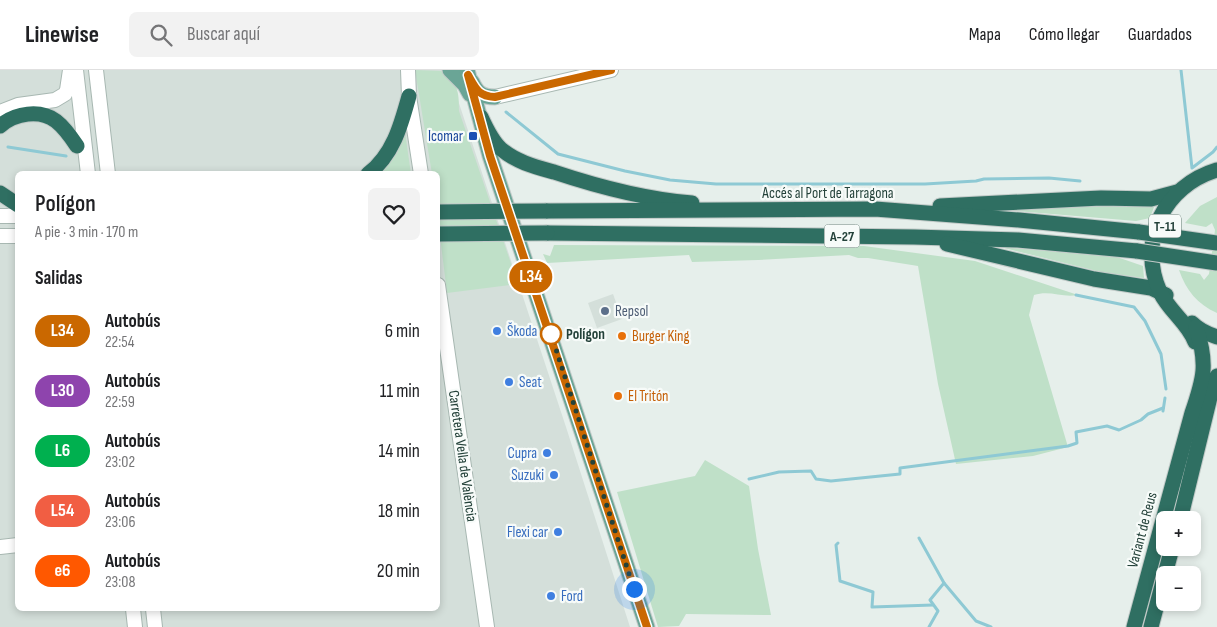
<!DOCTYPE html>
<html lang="es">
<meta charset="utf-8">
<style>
:root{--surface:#fff;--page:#f2f2f2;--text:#202124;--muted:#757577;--line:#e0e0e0}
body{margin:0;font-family:"Sofia Sans Condensed",sans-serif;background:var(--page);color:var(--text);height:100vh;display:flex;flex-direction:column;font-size:19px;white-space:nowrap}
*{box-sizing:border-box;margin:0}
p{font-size:16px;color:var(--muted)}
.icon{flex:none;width:28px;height:28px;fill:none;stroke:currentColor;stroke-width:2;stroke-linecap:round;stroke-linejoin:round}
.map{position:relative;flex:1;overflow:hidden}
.drawer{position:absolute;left:15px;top:101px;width:425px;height:440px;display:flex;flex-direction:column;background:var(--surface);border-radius:8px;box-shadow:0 2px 8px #0003}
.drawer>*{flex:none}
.badge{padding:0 10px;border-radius:16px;font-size:18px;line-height:32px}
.buttons{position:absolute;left:1156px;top:441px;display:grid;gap:10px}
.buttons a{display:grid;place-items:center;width:45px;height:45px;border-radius:8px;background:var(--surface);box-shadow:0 2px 8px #0003;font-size:25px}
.you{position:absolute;width:25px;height:25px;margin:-12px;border:4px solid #fff;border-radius:50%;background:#1a73e8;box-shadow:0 0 0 8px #1a73e833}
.map>.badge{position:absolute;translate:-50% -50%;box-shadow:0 0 0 2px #fff}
h2{padding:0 20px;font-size:19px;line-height:45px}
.round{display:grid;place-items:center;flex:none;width:52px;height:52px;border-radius:8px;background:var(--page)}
.head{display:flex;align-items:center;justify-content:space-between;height:85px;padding:0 20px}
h1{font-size:24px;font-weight:600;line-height:38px}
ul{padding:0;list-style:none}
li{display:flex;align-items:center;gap:15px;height:60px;padding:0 20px}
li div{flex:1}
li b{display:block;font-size:19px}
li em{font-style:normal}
li .badge{min-width:55px;font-weight:700;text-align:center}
header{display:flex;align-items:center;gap:30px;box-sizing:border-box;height:70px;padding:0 25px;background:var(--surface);border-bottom:1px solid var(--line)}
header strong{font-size:24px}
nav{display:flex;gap:28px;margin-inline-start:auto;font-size:18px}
.search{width:350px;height:45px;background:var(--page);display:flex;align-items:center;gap:12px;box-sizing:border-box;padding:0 18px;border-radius:8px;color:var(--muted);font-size:19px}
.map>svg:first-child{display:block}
</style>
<header>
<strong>Linewise</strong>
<div class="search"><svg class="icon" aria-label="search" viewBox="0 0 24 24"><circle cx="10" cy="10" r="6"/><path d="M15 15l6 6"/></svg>Buscar aquí</div>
<nav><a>Mapa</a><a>Cómo llegar</a><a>Guardados</a></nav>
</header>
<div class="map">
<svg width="1217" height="557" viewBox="0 0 1217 557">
<rect width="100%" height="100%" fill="#e6efeb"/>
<g fill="#d4dfda" fill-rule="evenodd">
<path d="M0,0H448L566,357L630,557H0ZM18,104H438V539H18Z"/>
<path d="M613,224L622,249L597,258L588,233Z"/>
</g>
<g fill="#bfe0c8">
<path d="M415,0L441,1C458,14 459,20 459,41L518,214L447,223L438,150V104H432Z"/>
<path d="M405,62L411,104H380L397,83Z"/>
<path d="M1217,127V243C1197,234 1186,220 1179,200L1200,204L1204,210L1209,204L1215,160L1212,153L1206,157L1185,153L1200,136Z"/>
<path d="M1108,136L1154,137L1150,148L1136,151L1003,140Z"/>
<path d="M554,175L864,176L975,191L1078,225C1062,228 1050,220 1034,225L1029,245L1068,377L1033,386L956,394L938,314L918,196L868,188H858L849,185L758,190L692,192L689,185L547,193L543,184L550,186Z"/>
<path d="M1000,177L1117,187L1143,196L1144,208L1101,202Z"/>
<path d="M705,390L749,416L758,479L771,545L686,544L679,556L658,557L617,422L695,406Z"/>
</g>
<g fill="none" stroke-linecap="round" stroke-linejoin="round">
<g stroke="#8ec9d4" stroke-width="3">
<path d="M1181,0L1192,98L1213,82L1217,77"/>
<path d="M506,42L558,84L625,101L670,110L716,114H925L976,111L984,109L1049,108L1080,111"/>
<path d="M8,77L66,86"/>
<path d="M1076,225L1134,237L1145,251L1161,284L1166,319"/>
<path d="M1163,341L1165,328"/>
<path d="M749,409L779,402L811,401L816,409L831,411L900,404V398L1068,376L1077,373L1076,362L1107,356L1119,360L1141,350L1148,344L1163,338"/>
<path d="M919,468L944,513L976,551L991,557"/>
<path d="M838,473L836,475L840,511L873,522L872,537L933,535"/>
<path d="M929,557L938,541L930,530L944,513"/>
</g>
<defs>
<g id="minor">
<path d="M76,0L88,104"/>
<path d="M96,0L108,104"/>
<path d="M408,0L409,26L421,104"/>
<path d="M495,27L611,0"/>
<path d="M0,42L18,35L55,30L65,24L67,20L70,0"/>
<path d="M0,146H18"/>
<path d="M0,166H18"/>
<path d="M438,215L487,557"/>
<path d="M0,477L18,475"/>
<path d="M133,539L135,557"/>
<path d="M153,539L155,557"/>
</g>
<g id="major">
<path d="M450,0L465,15L470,24"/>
<path d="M467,0L490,86L647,557"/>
<path d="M472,12C477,23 482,27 495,27"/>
</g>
<g id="highway">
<path d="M481,47C486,58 492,71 501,79C516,92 536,97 554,102C599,117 644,129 692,133"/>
<path d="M0,56C15,43 40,39 56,51C65,58 71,67 77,76"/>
<path d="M368,104C393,85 401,55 409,26"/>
<path d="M0,123L18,135"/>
<path d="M940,136L1101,128L1151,129L1177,122"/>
<path d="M546,141L875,139L1019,150L1139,162"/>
<path d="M547,163L914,167L1018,170L1137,181"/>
<path d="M947,174L1094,209L1151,218L1166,225"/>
<path d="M1192,253C1199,260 1208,264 1217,267"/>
<path d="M1195,272C1188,253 1169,241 1160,222C1137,170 1164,116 1217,100"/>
<path d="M1180,450L1214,311L1217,306"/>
<path d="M1134,557L1192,343C1204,308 1208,294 1196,257"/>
<path d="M1151,557L1172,478"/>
</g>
</defs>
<use href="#minor" stroke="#a8b8b2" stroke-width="16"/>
<use href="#major" stroke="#c2cac8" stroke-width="17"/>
<use href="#highway" stroke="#c2cac8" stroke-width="17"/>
<use href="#minor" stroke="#fff" stroke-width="14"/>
<use href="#major" stroke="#6aa596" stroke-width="15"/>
<use href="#highway" stroke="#2f6f62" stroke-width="15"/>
<defs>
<g id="highway-bridge">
<path d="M438,142L546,141"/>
<path d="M1139,162L1217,173"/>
<path d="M438,164L547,163"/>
<path d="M1137,181L1217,193"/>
</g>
</defs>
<use href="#highway-bridge" stroke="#c2cac8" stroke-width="17" stroke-linecap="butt"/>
<use href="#highway-bridge" stroke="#2f6f62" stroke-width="15"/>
</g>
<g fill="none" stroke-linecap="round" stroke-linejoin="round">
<defs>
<path id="line" d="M611,0L495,27C478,26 476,19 468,5L490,86L647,557"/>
</defs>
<use href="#line" stroke="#fff" stroke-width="11"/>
<use href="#line" stroke="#ca6800" stroke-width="8"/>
<path stroke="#24423a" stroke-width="5" stroke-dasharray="0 9" d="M551,264L634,519"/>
</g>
<rect fill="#1a4fb4" stroke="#f7fbf9" stroke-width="2" x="468" y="61" width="10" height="10" rx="2.5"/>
<circle fill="#5c6f8a" stroke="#f7fbf9" stroke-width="2" cx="605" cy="241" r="5"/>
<g fill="#3f7fe0" stroke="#f7fbf9" stroke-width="2">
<circle cx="497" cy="261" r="5"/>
<circle cx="509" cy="312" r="5"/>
<circle cx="547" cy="383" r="5"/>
<circle cx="554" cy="405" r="5"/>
<circle cx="558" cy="462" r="5"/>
<circle cx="551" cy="526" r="5"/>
</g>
<circle fill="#fff" stroke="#ca6800" stroke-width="2.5" cx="551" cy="264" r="10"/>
<g fill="#e8710a" stroke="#f7fbf9" stroke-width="2">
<circle cx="622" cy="266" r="5"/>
<circle cx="618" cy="326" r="5"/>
</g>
<g text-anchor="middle" stroke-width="4.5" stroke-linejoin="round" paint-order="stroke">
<g fill="#f7fbf9" stroke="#637a73" stroke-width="1">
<rect x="1149" y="144.5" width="32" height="23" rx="4"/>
<rect x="824.5" y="154.5" width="35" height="23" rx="4"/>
</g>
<g font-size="14" font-weight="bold" fill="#24423a">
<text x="1165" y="161">T-11</text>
<text x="842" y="171">A-27</text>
</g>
<g font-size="15" fill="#164399" stroke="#f7fbf9" text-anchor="end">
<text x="463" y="71">Icomar</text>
</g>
<g font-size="15" fill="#24423a" stroke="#f7fbf9">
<text x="828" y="128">Accés al Port de Tarragona</text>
<text transform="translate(463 386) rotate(82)" y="5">Carretera Vella de València</text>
<text transform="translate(1142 460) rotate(-75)" y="5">Variant de Reus</text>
</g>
<g font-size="15" fill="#4e5e75" stroke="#f7fbf9" text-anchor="start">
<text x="615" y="246">Repsol</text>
</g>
<g font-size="15" fill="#366cbe" stroke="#f7fbf9" text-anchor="start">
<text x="507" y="266">Škoda</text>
<text x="519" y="317">Seat</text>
<text x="537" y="388" text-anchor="end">Cupra</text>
<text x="544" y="410" text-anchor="end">Suzuki</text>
<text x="548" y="467" text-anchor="end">Flexi car</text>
<text x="561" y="531">Ford</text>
</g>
<g font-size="15" font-weight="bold" fill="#24423a" stroke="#f7fbf9" text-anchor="start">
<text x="566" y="269">Polígon</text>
</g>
<g font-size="15" fill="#c56008" stroke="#f7fbf9" text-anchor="start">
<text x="632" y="271">Burger King</text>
<text x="628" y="331">El Tritón</text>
</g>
</g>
</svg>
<div class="buttons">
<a>+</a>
<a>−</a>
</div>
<div class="you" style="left:634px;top:519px"></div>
<b class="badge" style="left:531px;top:207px;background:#ca6800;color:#fff">L34</b>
<section class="drawer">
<div class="head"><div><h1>Polígon</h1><p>A pie · 3 min · 170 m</p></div><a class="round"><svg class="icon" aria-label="heart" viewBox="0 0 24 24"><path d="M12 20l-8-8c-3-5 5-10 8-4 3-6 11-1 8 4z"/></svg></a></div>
<h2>Salidas</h2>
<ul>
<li><span class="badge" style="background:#ca6800;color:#fff">L34</span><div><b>Autobús</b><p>22:54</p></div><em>6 min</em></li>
<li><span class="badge" style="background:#8e44ad;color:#fff">L30</span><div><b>Autobús</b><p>22:59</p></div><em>11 min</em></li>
<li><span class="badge" style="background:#00b04f;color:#fff">L6</span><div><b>Autobús</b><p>23:02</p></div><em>14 min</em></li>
<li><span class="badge" style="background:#f15e43;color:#fff">L54</span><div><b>Autobús</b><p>23:06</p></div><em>18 min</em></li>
<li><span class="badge" style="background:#ff5800;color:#fff">e6</span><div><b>Autobús</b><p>23:08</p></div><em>20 min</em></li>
</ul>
</section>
</div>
